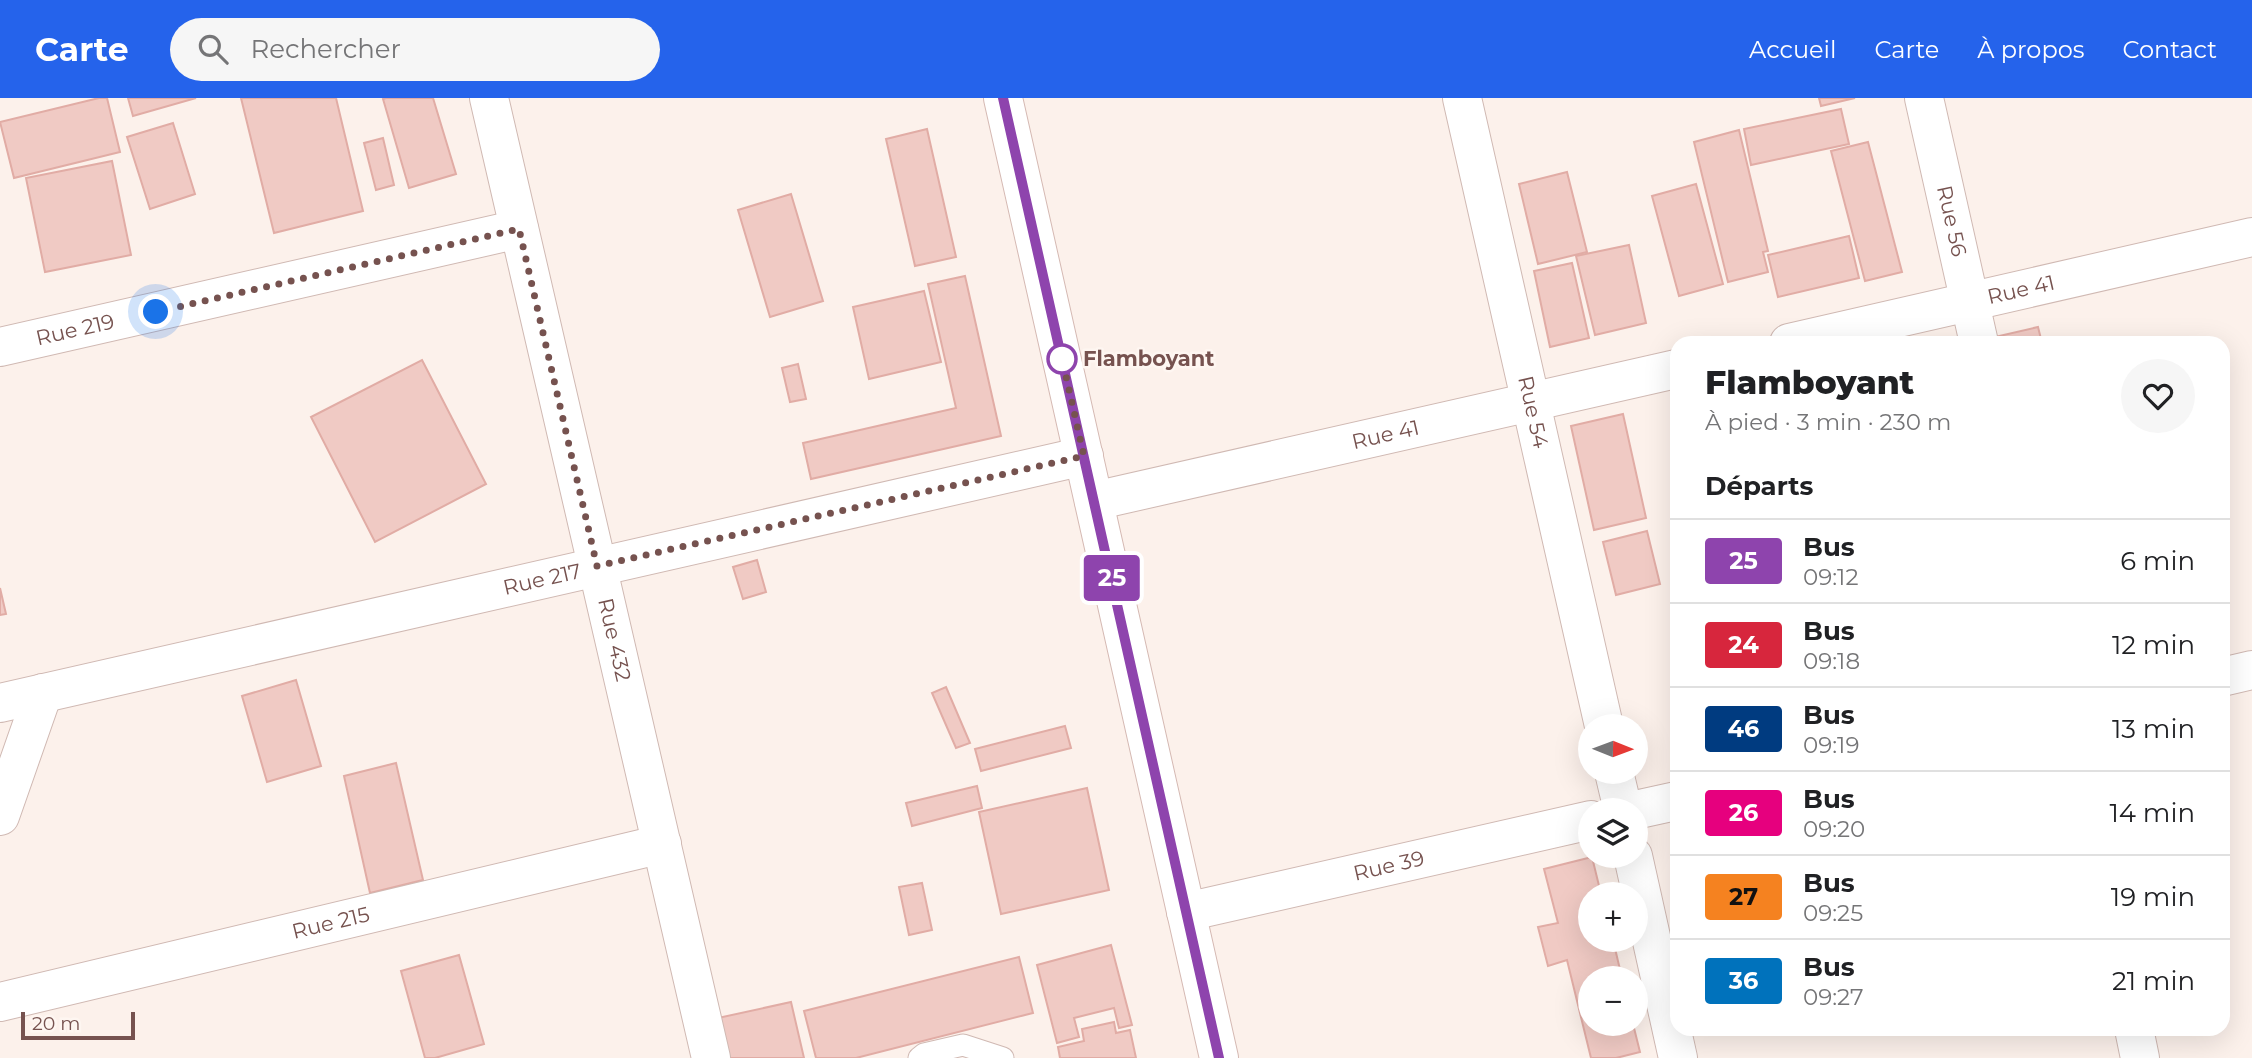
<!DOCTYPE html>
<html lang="fr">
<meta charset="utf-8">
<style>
:root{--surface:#fff;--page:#f6f6f6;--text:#202124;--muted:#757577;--line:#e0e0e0;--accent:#2563eb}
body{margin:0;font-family:Montserrat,sans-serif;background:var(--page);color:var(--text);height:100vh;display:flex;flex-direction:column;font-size:26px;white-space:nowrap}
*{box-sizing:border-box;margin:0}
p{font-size:23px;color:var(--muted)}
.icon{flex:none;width:38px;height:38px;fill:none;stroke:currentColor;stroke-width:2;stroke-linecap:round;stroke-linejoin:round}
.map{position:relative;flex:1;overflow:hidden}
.sheet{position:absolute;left:1670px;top:238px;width:560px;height:700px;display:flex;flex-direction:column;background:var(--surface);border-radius:21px;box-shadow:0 7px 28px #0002}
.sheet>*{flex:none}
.badge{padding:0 14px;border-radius:5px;font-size:24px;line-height:46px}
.needle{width:46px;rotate:91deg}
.fabs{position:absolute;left:1578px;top:616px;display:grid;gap:14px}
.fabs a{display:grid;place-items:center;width:70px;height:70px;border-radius:50%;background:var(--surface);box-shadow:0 7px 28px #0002;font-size:35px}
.scale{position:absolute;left:21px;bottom:18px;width:114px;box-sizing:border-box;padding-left:7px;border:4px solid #76524f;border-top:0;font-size:19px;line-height:24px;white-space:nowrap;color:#76524f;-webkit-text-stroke:5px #fef6f1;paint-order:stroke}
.you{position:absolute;width:35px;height:35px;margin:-18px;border:5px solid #fff;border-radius:50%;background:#1a73e8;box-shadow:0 0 0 10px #1a73e833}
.map>.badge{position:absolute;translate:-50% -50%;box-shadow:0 0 0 4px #fff}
h2{padding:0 35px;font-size:26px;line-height:63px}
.round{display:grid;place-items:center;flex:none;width:74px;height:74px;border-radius:37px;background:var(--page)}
.overview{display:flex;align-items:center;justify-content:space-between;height:119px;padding:0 35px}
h1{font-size:33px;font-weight:800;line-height:52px}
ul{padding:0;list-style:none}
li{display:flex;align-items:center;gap:21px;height:84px;padding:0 35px;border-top:2px solid var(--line)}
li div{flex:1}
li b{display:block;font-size:26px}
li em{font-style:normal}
li .badge{min-width:77px;font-weight:700;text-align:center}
header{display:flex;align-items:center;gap:42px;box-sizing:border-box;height:98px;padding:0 35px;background:var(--accent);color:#fff}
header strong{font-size:33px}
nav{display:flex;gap:38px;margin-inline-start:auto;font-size:24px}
.search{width:490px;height:63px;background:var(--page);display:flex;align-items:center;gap:18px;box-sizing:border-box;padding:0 24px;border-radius:38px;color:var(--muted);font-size:26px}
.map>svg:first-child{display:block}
</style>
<header>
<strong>Carte</strong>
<div class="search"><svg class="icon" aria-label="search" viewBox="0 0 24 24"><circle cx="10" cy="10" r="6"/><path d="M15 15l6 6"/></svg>Rechercher</div>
<nav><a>Accueil</a><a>Carte</a><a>À propos</a><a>Contact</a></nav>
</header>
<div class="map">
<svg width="2252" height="960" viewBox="0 0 2252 960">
<rect width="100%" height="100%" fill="#fcf1eb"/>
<g fill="#f0cac4" stroke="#e1aca5" stroke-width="2">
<path d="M99,0H107L120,54L14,80L0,24Z"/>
<path d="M128,0H196L133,18Z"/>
<path d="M241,0H336L363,113L274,135Z"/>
<path d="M386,0H433L456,76L409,90L383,1Z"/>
<path d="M1819,0H1855L1821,8Z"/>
<path d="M1841,11L1849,46L1751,67L1744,31Z"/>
<path d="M173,25L195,96L150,111L127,39Z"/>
<path d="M927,31L956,159L915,168L886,41Z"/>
<path d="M1739,32L1768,153L1763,154L1768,174L1728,184L1694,44Z"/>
<path d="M383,40L394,87L376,92L364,45Z"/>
<path d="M1868,44L1902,174L1865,183L1831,53Z"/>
<path d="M112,63L131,157L45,174L26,80Z"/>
<path d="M1567,74L1587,154L1538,166L1519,86Z"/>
<path d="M1696,86L1723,186L1679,198L1652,98Z"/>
<path d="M791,96L823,203L770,219L738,112Z"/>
<path d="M1849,138L1859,180L1778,199L1768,157Z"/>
<path d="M1629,147L1646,225L1595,237L1576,158Z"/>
<path d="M1572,165L1589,240L1550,249L1534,173Z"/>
<path d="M965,178L1001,338L811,381L803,345L956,310L928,186Z"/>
<path d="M924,193L941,264L869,281L853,209Z"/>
<path d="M2038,229L2042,245H1997L1995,239Z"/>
<path d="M422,262L486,386L375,444L311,319Z"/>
<path d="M798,266L806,301L790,304L782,270Z"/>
<path d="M1623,316L1646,420L1594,432L1571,328Z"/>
<path d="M1647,433L1660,486L1616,497L1603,444Z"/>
<path d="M757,462L766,494L743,501L733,469Z"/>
<path d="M0,490L6,516L0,517Z"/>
<path d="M296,582L321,668L267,684L242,598Z"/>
<path d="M946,589L970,645L956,650L932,595Z"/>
<path d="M1065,628L1071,650L981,673L975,651Z"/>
<path d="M396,665L423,782L370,795L344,678Z"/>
<path d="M977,688L982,710L912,728L906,705Z"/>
<path d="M1087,690L1109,792L1001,816L979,714Z"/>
<path d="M1592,759L1601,796H1591V842H1613L1622,880H1591V926H1633L1640,954L1616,960H1591L1567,862L1548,868L1538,829L1558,825L1544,771Z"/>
<path d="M922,785L932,832L909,837L899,789Z"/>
<path d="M1111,847L1132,927L1119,930L1114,910L1074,920L1079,939L1057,945L1037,867Z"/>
<path d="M459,857L484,946L435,960H425L401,873Z"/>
<path d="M1019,859L1033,915L856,960H816L804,913Z"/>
<path d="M791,904L804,960H728L718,920Z"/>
<path d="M1114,924L1116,935L1130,932L1136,960H1060L1058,949L1084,943L1082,931Z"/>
</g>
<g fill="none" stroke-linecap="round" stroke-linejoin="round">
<defs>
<path id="service" d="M919,960L924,956L963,947L1003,960"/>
<g id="minor">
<path id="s1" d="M489,0L711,960"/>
<path id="s2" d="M1462,0L1604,628"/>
<path id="s3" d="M1924,0L1979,245"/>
<path id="s4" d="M1789,245L2252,139"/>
<path id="s5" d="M0,249L519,131"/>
<path id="s6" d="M1094,403L1676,271"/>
<path d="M2222,579L2252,572"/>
<path id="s7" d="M0,605L1084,358"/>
<path d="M1614,674L1623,712"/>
<path d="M1635,712L1676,703"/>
<path d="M0,718L43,595"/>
<path d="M1633,758L1678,960"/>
<path id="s8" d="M1186,814L1591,722"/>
<path id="s9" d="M0,904L662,746"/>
<path d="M2134,931L2140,960"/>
</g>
<path id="secondary" d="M1003,0L1219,960"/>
</defs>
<use href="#service" stroke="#d0b9b3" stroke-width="23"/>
<use href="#minor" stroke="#d0b9b3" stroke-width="40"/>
<use href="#secondary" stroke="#d5b9b3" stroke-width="40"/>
<use href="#service" stroke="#fff" stroke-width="21"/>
<use href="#minor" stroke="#fff" stroke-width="38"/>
<use href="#secondary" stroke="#fff" stroke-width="38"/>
</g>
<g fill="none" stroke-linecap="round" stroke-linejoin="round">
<defs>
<path id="line" d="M1003,0L1219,960"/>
</defs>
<use href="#line" stroke="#fff" stroke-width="16"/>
<use href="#line" stroke="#8e44ad" stroke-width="10"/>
<path stroke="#76524f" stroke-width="7" stroke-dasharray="0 12.6" d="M156,214L519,131L597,468L1084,358L1061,256L1062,261"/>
</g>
<circle fill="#fff" stroke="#8e44ad" stroke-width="3.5" cx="1062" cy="261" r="14"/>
<g text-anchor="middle" stroke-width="5" stroke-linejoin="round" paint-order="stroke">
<g font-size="21" fill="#76524f" stroke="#fef6f1">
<text dy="7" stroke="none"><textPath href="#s3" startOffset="126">Rue 56</textPath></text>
<text dy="7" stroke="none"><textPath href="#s4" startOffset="238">Rue 41</textPath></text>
<text dy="7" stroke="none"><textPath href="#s5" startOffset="77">Rue 219</textPath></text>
<text dy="7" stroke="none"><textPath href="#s2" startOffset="322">Rue 54</textPath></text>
<text dy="7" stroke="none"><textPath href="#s6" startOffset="299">Rue 41</textPath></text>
<text dy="7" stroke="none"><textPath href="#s7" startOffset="556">Rue 217</textPath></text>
<text dy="7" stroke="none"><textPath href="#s1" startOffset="556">Rue 432</textPath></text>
<text dy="7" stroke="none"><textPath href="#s8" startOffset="208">Rue 39</textPath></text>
<text dy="7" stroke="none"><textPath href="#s9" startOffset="340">Rue 215</textPath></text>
</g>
<g font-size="21" font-weight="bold" fill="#76524f" stroke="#fef6f1" text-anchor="start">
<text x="1083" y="268">Flamboyant</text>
</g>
</g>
</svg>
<div class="fabs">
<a><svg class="needle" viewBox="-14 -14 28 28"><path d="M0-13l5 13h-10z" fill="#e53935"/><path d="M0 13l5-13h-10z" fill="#757577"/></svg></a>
<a><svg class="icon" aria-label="layers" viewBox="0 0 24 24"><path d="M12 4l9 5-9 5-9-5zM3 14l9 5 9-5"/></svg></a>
<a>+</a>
<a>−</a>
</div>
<div class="scale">20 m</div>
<div class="you" style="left:156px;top:214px"></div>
<b class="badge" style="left:1112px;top:480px;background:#8e44ad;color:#fff">25</b>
<section class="sheet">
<div class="overview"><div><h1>Flamboyant</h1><p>À pied · 3 min · 230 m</p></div><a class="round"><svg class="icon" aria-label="heart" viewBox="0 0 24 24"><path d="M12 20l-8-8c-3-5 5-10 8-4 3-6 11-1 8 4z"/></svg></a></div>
<h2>Départs</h2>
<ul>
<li><span class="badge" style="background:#8e44ad;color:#fff">25</span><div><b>Bus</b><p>09:12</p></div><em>6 min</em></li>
<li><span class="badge" style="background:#d7263d;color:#fff">24</span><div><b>Bus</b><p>09:18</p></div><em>12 min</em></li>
<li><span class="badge" style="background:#003b80;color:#fff">46</span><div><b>Bus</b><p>09:19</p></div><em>13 min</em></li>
<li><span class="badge" style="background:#e6007e;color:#fff">26</span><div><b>Bus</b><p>09:20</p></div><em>14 min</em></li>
<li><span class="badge" style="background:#f58220;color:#111">27</span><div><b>Bus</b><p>09:25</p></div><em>19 min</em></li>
<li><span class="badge" style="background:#0072bc;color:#fff">36</span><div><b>Bus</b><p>09:27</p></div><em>21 min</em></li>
</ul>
</section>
</div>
